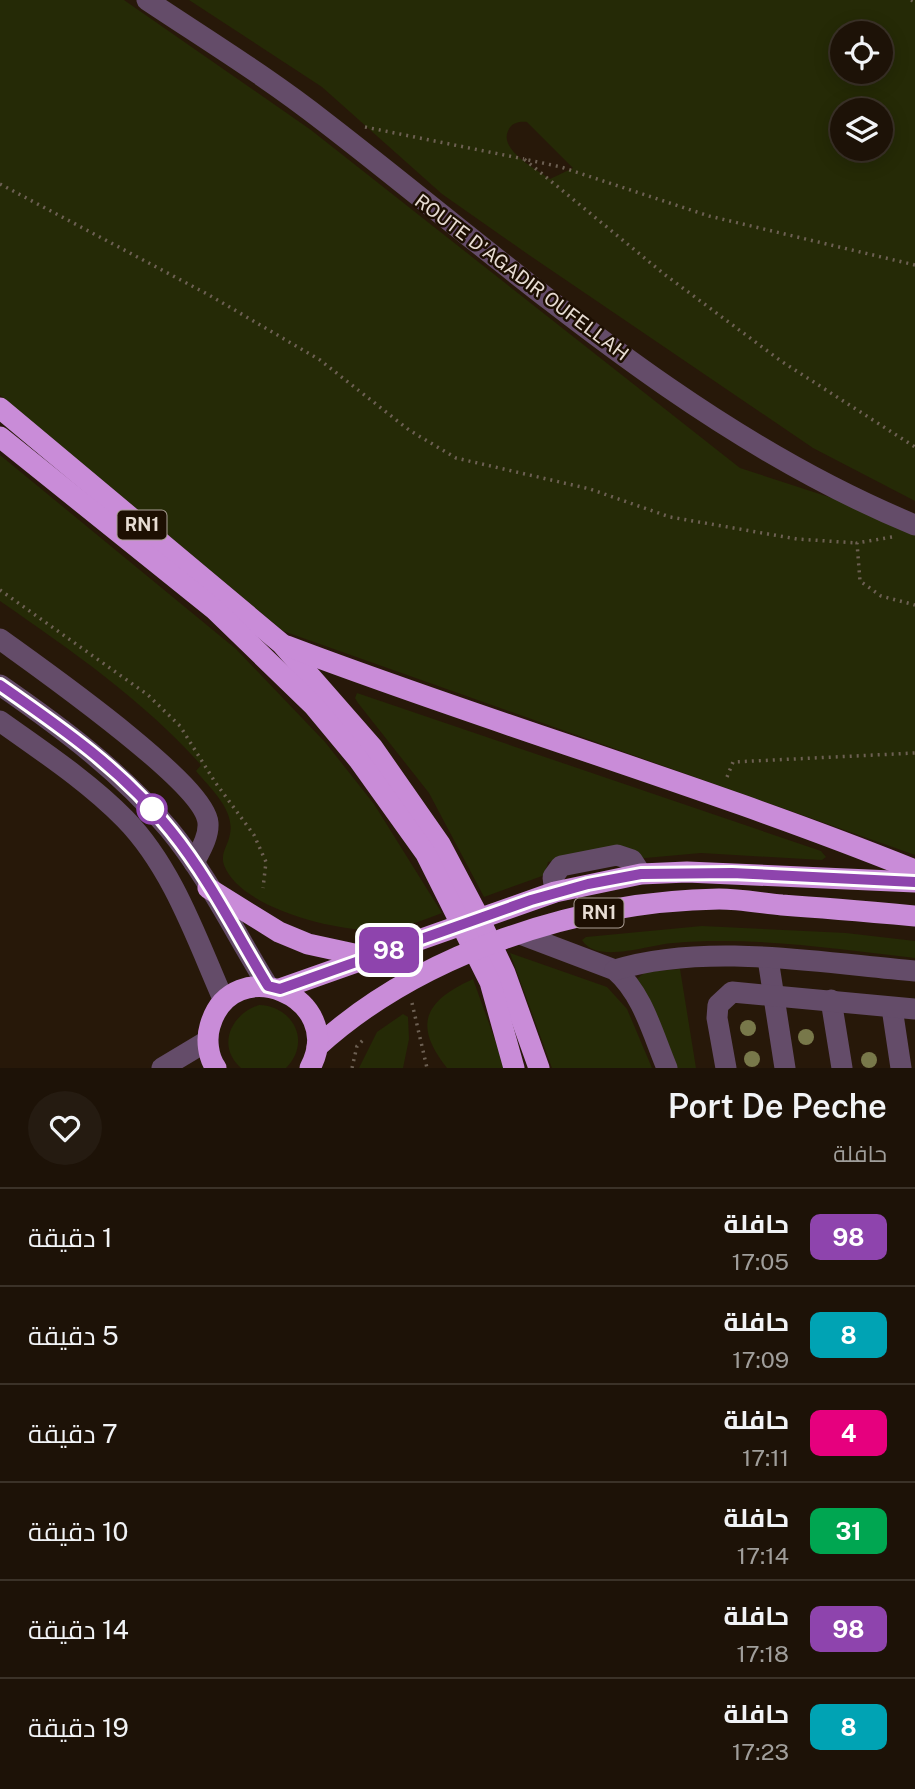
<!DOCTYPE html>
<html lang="ar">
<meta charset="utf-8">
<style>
:root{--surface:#1d1207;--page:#251b11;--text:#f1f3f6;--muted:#a09e9b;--line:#3b3228}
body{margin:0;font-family:"Public Sans",Cairo,sans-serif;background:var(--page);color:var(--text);direction:rtl;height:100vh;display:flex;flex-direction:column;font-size:26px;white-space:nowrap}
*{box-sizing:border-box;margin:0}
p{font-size:23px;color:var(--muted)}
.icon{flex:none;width:38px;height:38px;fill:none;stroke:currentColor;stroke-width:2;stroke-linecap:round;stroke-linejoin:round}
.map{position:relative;height:1068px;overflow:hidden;direction:ltr}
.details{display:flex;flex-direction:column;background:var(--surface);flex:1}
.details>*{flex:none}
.badge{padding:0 14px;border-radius:10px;font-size:24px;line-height:46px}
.tools{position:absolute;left:830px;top:21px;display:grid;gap:14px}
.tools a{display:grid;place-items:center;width:63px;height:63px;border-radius:50%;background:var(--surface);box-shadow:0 4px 18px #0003,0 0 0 2px var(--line);font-size:35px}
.map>.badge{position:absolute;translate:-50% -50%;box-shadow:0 0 0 4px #fff}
.round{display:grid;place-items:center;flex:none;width:74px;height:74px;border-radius:37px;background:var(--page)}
.overview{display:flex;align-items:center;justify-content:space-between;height:119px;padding:0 28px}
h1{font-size:33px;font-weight:600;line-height:52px}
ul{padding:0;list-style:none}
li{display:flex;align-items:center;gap:21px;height:98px;padding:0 28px;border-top:2px solid var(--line)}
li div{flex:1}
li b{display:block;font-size:26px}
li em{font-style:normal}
li .badge{min-width:77px;font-weight:700;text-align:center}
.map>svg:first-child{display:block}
</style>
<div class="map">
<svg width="915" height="1068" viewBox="0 0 915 1068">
<rect width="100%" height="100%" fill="#271809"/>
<g fill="#252a06" fill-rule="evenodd">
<path d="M0,0H124L311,130L740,468L915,525V855L283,631L0,395Z"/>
<path d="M189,0H915V501L813,448L529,255L442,194L322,87ZM842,33H880V72H842ZM842,110H880V149H842ZM527,122L573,168L550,179C537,170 499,150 508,131C511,123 519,121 527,122Z"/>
<path d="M0,455L236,649L325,742L374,804L442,913C421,921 399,930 375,930C335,931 240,908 224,865C220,853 228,846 230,834C235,810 210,788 196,771L201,765C143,700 72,651 0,601Z"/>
<path d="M357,693L821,851L826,857L822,860L701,853L634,859L627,850L548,862L545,875L484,897L429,793L358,703L355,698Z"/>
<path d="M702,926L846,933L915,941V958C836,949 753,936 674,943C650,944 597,965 582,940L586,937Z"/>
<path d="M510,953L607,987L627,1009L652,1068H552Z"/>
<path d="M680,969L696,1068H675L637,979L645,972Z"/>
<path d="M473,979L505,1068H447C411,1023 427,1000 473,979Z"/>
<path d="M259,1005C293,1006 312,1042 286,1068H241C216,1046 231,1014 259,1005Z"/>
<path d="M403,1014L408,1017L409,1039L403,1068H359L377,1032Z"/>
</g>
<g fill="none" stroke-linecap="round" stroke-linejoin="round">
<g stroke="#6d6053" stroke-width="3.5" stroke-dasharray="2 5" stroke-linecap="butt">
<path d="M911,0L915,2"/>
<path d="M365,127L524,159"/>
<path d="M0,184L209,295L320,360L409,430L456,458L590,489L670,517L797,539L857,543"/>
<path d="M915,265L709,216L561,167L524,159L664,274L781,361L915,447"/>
<path d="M892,537L857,543L860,581L881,596L915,605"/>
<path d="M0,590L148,695L180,726L215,782L254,835L266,862L263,888"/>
<path d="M727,777L733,762L915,753"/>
<path d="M412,1003L427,1068"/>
<path d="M352,1068L357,1046L364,1039"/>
</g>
<g stroke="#644c69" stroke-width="21">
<path d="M147,0C207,40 269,78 326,123C514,268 693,434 915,525"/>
<path d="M0,639C37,666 205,783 208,823C209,837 200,851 194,863"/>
<path d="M0,685C62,728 120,771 169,829C208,876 236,935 268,986"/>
<path d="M0,721C42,751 89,782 125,819C173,868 197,940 224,1001"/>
<path d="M555,892L553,877L561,866L617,855L632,860L641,874"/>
<path d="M520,934L615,970C643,994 653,1035 667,1068"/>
<path d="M768,959L785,1068"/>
<path d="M615,970C706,942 821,963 915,971"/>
<path d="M831,1000L842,1068"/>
<path d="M892,1008L901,1068"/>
<path d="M162,1068L207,1041"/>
<path d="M726,1068L717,1018L718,1005L732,992L915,1009"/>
</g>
<g stroke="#c98cd8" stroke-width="21">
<path d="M0,408L282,644L373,748L440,844L477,914L505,973L539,1068"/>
<path d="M0,437L214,609L314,706L358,759L426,854L490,982L514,1068"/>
<path d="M287,646C495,725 709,787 915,870"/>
<path d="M208,888L279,932L308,944L368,957"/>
<path d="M280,989L555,892L641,874L687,872L915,882"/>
<path d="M317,1047C420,953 580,901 719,899C740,899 761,903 782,905C826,908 871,912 915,916"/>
<path d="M216,1068C208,1057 206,1039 210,1026C232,949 348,997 310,1068"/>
</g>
</g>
<g fill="#78784a">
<circle cx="748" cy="1028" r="8"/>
<circle cx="806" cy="1037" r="8"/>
<circle cx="752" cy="1059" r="8"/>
<circle cx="869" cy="1060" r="8"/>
</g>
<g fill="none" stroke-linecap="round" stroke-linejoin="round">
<defs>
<path id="line" d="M0,685C62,728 124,771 171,831C209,878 237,935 268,986L280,989L531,900L588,884L641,874L732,873L915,882"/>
</defs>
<use href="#line" stroke="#fff" stroke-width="16"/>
<use href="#line" stroke="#8e44ad" stroke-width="10"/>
</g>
<circle fill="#fff" stroke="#8e44ad" stroke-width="3.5" cx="152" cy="809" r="14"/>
<g text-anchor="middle" stroke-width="5" stroke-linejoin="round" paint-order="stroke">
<g fill="#1d0f02" stroke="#aa9e94" stroke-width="2">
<rect x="117.5" y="510.5" width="49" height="29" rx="5"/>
<rect x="574.5" y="898.5" width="49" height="29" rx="5"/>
</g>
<g font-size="18" font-weight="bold" fill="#e7dcd3">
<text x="142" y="531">RN1</text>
<text x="599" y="919">RN1</text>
</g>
<g font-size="19" fill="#e7dcd3" stroke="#1d0f02">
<text transform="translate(522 277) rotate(37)" y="7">ROUTE D'AGADIR OUFELLAH</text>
</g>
</g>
</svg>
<div class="tools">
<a><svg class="icon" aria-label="locate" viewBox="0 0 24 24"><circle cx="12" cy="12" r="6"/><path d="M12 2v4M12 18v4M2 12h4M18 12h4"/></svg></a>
<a><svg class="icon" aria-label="layers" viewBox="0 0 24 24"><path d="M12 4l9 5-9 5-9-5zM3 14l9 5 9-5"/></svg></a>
</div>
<b class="badge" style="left:389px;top:950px;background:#8e44ad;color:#fff">98</b>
</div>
<section class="details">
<div class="overview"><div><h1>Port De Peche</h1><p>حافلة</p></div><a class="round"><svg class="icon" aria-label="heart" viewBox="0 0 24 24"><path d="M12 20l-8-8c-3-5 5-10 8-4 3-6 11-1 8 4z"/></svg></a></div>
<ul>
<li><span class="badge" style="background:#8e44ad;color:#fff">98</span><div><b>حافلة</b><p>17:05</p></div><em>1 دقيقة</em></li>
<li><span class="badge" style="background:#00a3b4;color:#fff">8</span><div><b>حافلة</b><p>17:09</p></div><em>5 دقيقة</em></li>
<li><span class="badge" style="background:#e6007e;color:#fff">4</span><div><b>حافلة</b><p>17:11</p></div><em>7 دقيقة</em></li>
<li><span class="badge" style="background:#00a651;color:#fff">31</span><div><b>حافلة</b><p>17:14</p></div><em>10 دقيقة</em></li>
<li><span class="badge" style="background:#8e44ad;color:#fff">98</span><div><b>حافلة</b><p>17:18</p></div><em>14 دقيقة</em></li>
<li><span class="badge" style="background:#00a3b4;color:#fff">8</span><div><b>حافلة</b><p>17:23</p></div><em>19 دقيقة</em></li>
</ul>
</section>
